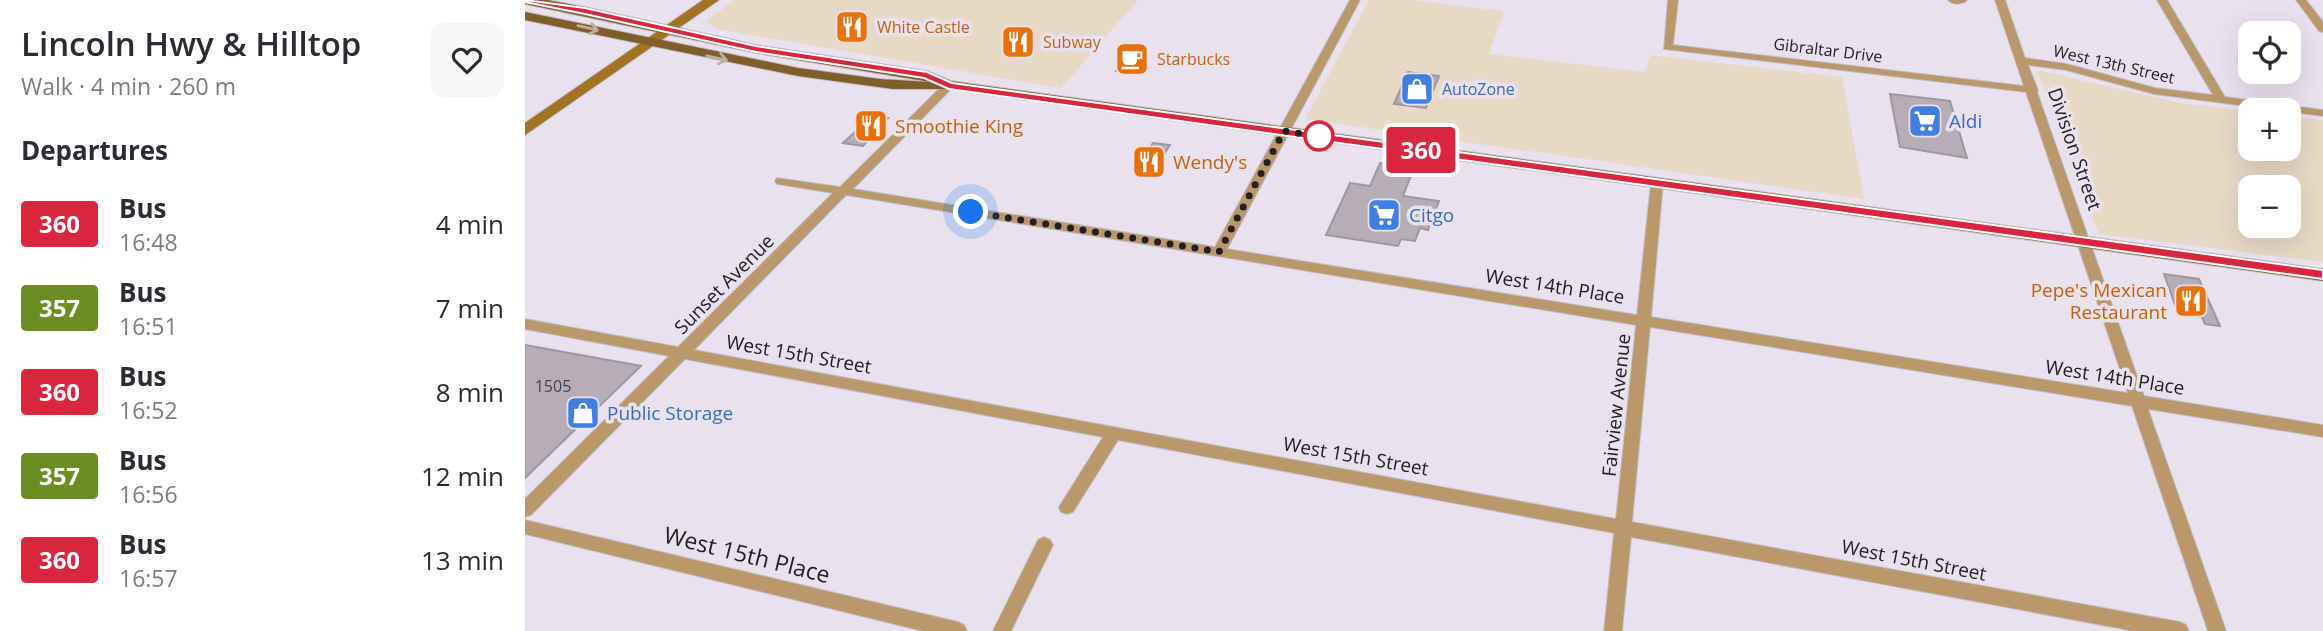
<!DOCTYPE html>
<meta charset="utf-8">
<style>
:root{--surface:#fff;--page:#f7f7f7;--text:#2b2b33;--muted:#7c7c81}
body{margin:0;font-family:"Open Sans",sans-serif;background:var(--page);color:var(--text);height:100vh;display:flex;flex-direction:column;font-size:26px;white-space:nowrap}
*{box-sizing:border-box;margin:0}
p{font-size:23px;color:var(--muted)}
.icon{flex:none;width:38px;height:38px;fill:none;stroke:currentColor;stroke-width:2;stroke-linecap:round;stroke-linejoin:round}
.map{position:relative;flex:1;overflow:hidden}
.drawer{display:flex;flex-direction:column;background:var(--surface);width:525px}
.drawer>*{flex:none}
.badge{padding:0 14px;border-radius:5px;font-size:24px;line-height:46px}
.tools{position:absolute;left:1713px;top:21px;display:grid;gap:14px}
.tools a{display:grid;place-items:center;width:63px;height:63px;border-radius:14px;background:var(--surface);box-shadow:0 7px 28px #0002;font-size:35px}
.you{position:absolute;width:35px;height:35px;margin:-18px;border:5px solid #fff;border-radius:50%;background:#1a73e8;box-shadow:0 0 0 10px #1a73e833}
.map>.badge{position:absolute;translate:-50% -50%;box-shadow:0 0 0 4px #fff}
h2{padding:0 21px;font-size:26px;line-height:63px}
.round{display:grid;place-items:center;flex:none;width:74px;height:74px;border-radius:14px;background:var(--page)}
.summary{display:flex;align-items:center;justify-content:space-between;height:119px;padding:0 21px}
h1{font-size:33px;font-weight:600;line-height:52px}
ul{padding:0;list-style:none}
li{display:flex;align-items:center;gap:21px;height:84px;padding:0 21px}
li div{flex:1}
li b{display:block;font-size:26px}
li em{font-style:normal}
li .badge{min-width:77px;font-weight:700;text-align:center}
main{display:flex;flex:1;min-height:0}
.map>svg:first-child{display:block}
</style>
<main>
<section class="drawer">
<div class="summary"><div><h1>Lincoln Hwy &amp; Hilltop</h1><p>Walk · 4 min · 260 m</p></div><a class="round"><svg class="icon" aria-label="heart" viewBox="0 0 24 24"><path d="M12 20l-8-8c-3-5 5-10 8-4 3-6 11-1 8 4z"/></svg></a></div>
<h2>Departures</h2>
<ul>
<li><span class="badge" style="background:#d7263d;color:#fff">360</span><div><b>Bus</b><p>16:48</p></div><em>4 min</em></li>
<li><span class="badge" style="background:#6b8e23;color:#fff">357</span><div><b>Bus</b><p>16:51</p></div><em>7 min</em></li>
<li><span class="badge" style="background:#d7263d;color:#fff">360</span><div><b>Bus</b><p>16:52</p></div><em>8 min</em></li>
<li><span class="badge" style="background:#6b8e23;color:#fff">357</span><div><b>Bus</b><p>16:56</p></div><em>12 min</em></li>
<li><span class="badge" style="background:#d7263d;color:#fff">360</span><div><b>Bus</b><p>16:57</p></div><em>13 min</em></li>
</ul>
</section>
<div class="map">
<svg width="1798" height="631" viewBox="0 0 1798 631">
<rect width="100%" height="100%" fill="#e9e2ee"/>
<g fill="#e8d9c6" fill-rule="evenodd">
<path d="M210,0H613L536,88L192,29L180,21Z"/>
<path d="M844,0H886L979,11L964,54L1120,72L1125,55L1317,77L1339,199L780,119Z"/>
<path d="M1512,70L1656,103L1725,111L1726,149H1764V116L1798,120V262L1574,234ZM1764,187V226H1726V187Z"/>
</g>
<g fill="#b6adb7" stroke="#9e96a0" stroke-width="2">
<path d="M605,52L619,54L604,72L591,71Z"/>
<path d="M883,72L914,76L901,108L869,104Z"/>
<path d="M1365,94L1425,101L1442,158L1375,147Z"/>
<path d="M347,116L363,118L338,146L318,143Z"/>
<path d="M628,143L645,145L627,172L609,169Z"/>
<path d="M855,163L889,168L878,196L914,201L903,230L895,228L890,241L876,239L873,246L801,235L825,183L845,186Z"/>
<path d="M1639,274L1674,279L1695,326L1680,324L1677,317L1653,313Z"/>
<path d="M0,345L116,366L0,478Z"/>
</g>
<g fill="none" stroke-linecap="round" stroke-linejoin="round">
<defs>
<g id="minor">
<path d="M825,0H835L702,249L1112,315L1126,183L1132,179L1138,183L1126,317L1603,393L1501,92L1139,49L1143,0H1153L1148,45L1499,86L1470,0H1480L1500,58L1542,64L1630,88L1688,95L1632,0H1642L1700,97L1798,110V116L1629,94L1541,70L1503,65L1513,90L1512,92L1619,396L1798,425V437L1623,409L1701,631H1683L1607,406L1125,327L1107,522L1655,622L1661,625L1664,631H1609L1106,537L1097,631H1079L1089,533L593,440L548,512L542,514L536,512L534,507L578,437L160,359L6,515L0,517V499L144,356L0,329V319L153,347L308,193L252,184L250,181L252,178L315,187L420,83H428V87L328,189L690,247ZM321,195L1111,325L1091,519L169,350Z"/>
<path d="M1423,0H1442C1438,5 1427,5 1423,0Z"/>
<path d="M1771,0H1781L1798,22V32L1794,31Z"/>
<path d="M0,520L433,622L439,625L442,631H398L0,534Z"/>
<path d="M519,537L525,540L528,545L486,631H468L513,540Z"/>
</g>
<path id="secondary" d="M178,0H194L0,135V123Z"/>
<path id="primary" d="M0,0H22L60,7L231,45L402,71L426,81L1798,269V281L424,89H368L273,76L0,20V12L273,68L355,79L405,82L231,53L0,4Z"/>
</defs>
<use href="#minor" stroke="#c5bfca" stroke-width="2"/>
<use href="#secondary" stroke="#c5bfca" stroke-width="2"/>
<use href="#primary" stroke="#c5bfca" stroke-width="2"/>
<use href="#minor" fill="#b9996b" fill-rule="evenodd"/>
<use href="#secondary" fill="#a27323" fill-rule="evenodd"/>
<use href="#primary" fill="#805e29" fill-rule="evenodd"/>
</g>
<defs><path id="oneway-shaft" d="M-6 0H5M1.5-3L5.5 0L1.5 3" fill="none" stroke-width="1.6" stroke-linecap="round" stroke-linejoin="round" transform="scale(1.75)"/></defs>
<g stroke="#bfad9f">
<use href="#oneway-shaft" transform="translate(63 28) rotate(13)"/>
<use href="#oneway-shaft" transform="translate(192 58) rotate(12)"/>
</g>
<path fill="#d7263d" stroke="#fff" stroke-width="2" d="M0,0L60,8L231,46L402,72L427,83L1798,270V279L424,89L399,78L231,52L60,14L0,2Z"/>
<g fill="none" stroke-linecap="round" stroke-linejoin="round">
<path stroke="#232024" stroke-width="7" stroke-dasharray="0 12.6" d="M446,212L694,252L759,131L797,137L794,136"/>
</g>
<defs>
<symbol id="restaurant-square" viewBox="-11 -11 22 22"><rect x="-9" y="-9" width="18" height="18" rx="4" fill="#e8710a" stroke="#e9e2ee"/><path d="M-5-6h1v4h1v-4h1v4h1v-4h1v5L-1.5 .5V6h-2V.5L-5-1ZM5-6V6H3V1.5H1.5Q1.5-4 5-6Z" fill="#fff"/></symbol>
<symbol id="cafe-square" viewBox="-11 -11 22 22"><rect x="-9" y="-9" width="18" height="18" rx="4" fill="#e8710a" stroke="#e9e2ee"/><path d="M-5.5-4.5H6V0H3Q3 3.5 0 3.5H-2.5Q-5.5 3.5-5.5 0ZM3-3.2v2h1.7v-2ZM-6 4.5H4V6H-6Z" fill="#fff"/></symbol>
<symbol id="shop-square" viewBox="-11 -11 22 22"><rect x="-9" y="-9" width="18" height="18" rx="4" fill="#3f7fe0" stroke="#e9e2ee"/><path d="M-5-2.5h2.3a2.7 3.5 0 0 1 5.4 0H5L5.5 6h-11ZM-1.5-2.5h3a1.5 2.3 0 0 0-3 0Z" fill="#fff"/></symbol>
<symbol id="supermarket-square" viewBox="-11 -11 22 22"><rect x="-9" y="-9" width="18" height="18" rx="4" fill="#3f7fe0" stroke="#e9e2ee"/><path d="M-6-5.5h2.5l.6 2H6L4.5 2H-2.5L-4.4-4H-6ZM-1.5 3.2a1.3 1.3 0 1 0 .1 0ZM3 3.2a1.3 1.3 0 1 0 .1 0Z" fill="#fff"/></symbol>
</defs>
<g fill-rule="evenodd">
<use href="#restaurant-square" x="308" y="8" width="38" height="38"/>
<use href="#restaurant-square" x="474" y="23" width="38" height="38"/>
<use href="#cafe-square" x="588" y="40" width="38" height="38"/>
<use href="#shop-square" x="873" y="70" width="38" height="38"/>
<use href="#supermarket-square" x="1381" y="102" width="38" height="38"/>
<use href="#restaurant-square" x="327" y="107" width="38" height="38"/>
<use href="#restaurant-square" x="605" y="143" width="38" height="38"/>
<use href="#supermarket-square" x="840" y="196" width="38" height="38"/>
<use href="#restaurant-square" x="1647" y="282" width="38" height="38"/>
<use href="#shop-square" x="39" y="394" width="38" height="38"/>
</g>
<circle fill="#fff" stroke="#d7263d" stroke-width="3.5" cx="794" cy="136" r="14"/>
<g text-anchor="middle" stroke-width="7" stroke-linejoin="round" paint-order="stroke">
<g font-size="16" fill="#c56008" stroke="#e9e2ee" text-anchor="start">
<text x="352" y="33">White Castle</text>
<text x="518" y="48">Subway</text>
<text x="632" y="65">Starbucks</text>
</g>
<g font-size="16" fill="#232024" stroke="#e9e2ee">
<text transform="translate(1303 50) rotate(7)" y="6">Gibraltar Drive</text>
<text transform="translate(1589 64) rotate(13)" y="6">West 13th Street</text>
</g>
<g font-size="16" fill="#366cbe" stroke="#e9e2ee" text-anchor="start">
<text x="917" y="95">AutoZone</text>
</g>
<g font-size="16" fill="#484349">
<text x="28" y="392">1505</text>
</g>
<g font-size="19" fill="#366cbe" stroke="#e9e2ee" text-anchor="start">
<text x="1424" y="128">Aldi</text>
<text x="884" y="222">Citgo</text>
<text x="82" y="420">Public Storage</text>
</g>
<g font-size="19" fill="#c56008" stroke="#e9e2ee" text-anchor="start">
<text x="370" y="133">Smoothie King</text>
<text x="648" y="169">Wendy's</text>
<text x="1642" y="297" text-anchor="end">Pepe's Mexican<tspan x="1642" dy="22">Restaurant</tspan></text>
</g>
<g font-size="19" fill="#232024" stroke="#e9e2ee">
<text transform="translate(1550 149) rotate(71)" y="7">Division Street</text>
<text transform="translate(199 284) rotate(-45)" y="7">Sunset Avenue</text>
<text transform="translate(1030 286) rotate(9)" y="7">West 14th Place</text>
<text transform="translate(274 354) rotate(10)" y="7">West 15th Street</text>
<text transform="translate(1590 377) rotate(9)" y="7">West 14th Place</text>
<text transform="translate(1091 405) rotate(-84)" y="7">Fairview Avenue</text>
<text transform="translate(831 456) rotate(10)" y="7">West 15th Street</text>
<text transform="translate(1389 560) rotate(11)" y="7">West 15th Street</text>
</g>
<g font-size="23" fill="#232024" stroke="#e9e2ee">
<text transform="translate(222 555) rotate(14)" y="8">West 15th Place</text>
</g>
</g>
</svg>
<div class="tools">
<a><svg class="icon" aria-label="locate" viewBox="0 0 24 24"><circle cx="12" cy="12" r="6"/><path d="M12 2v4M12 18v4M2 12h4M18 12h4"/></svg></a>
<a>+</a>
<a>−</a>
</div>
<div class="you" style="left:446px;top:212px"></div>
<b class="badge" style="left:896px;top:150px;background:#d7263d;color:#fff">360</b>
</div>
</main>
